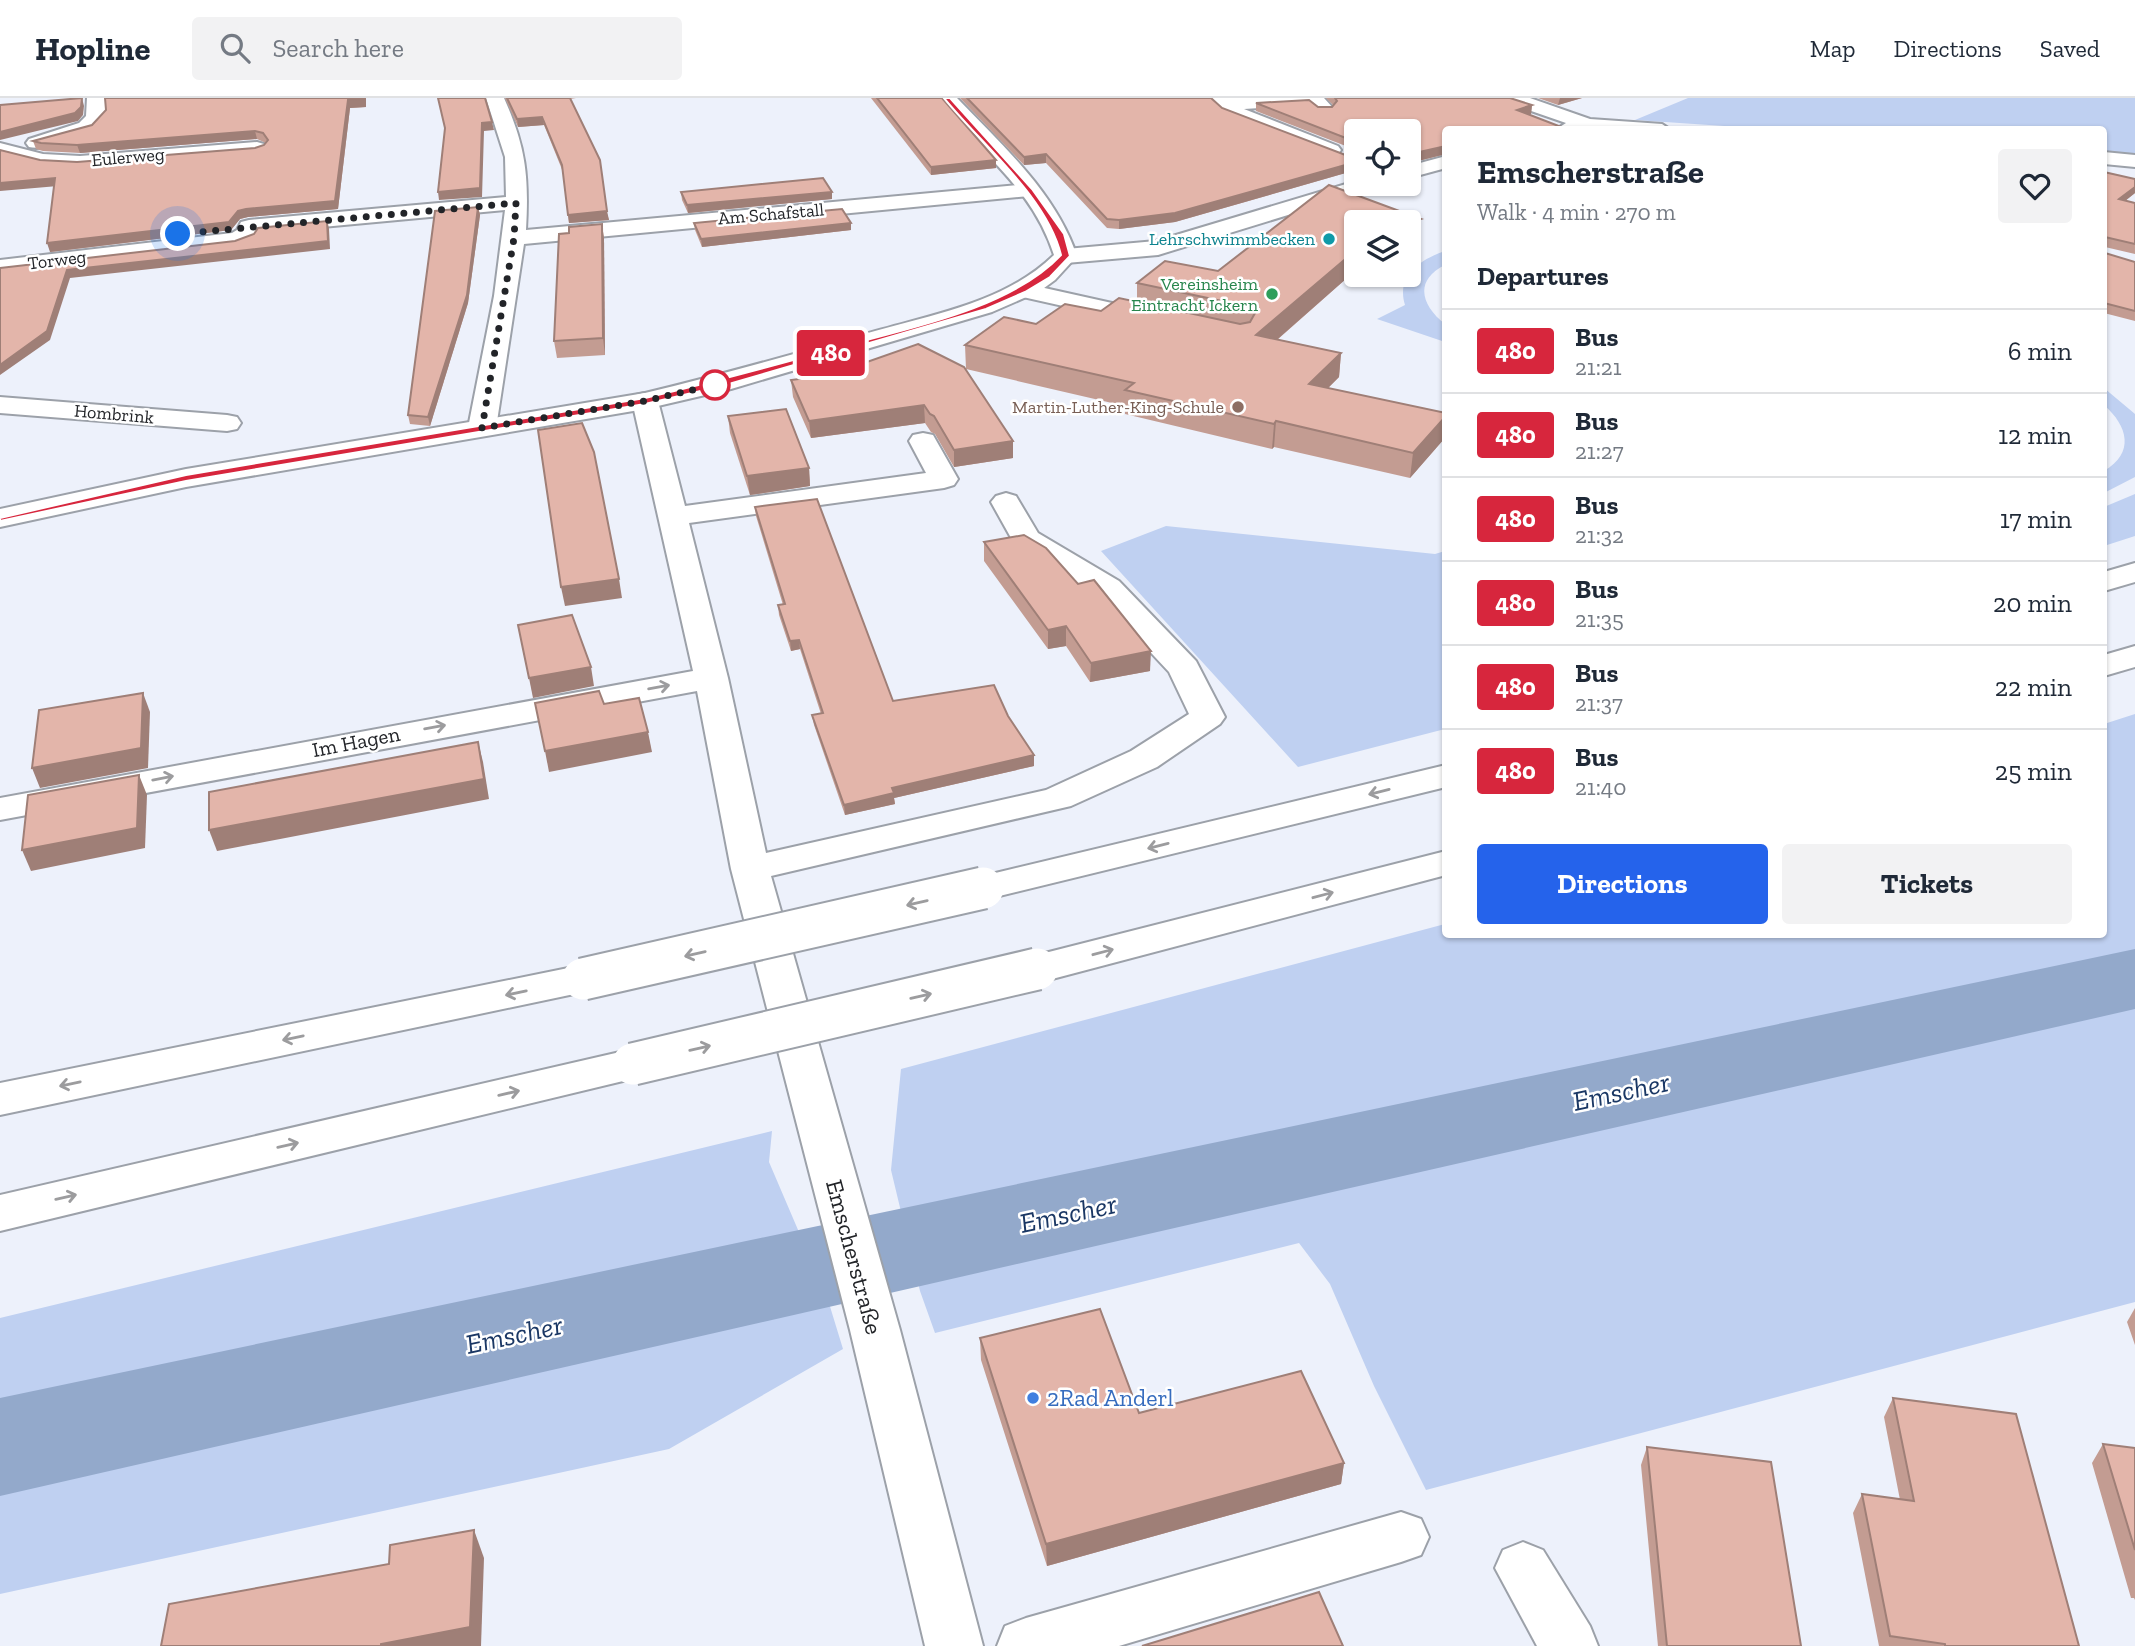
<!DOCTYPE html>
<meta charset="utf-8">
<style>
:root{--surface:#fff;--page:#f2f2f3;--text:#1f2937;--muted:#747a83;--line:#e0e1e3;--accent:#2563eb}
body{margin:0;font-family:"Zilla Slab",serif;background:var(--page);color:var(--text);height:100vh;display:flex;flex-direction:column;font-size:26px;white-space:nowrap}
*{box-sizing:border-box;margin:0}
p{font-size:23px;color:var(--muted)}
.icon{flex:none;width:38px;height:38px;fill:none;stroke:currentColor;stroke-width:2;stroke-linecap:round;stroke-linejoin:round}
.map{position:relative;flex:1;overflow:hidden}
.side{position:absolute;left:1442px;top:28px;width:665px;height:812px;display:flex;flex-direction:column;background:var(--surface);border-radius:7px;box-shadow:0 2px 5px #0004}
.side>*{flex:none}
.badge{padding:0 14px;border-radius:5px;font-size:24px;line-height:46px}
.fabs{position:absolute;left:1344px;top:21px;display:grid;gap:14px}
.fabs a{display:grid;place-items:center;width:77px;height:77px;border-radius:7px;background:var(--surface);box-shadow:0 2px 5px #0004;font-size:35px}
.you{position:absolute;width:35px;height:35px;margin:-18px;border:5px solid #fff;border-radius:50%;background:#1a73e8;box-shadow:0 0 0 10px #1a73e833}
.map>.badge{position:absolute;translate:-50% -50%;box-shadow:0 0 0 4px #fff}
h2{padding:0 35px;font-size:26px;line-height:63px}
.round{display:grid;place-items:center;flex:none;width:74px;height:74px;border-radius:7px;background:var(--page)}
.headline{display:flex;align-items:center;justify-content:space-between;height:119px;padding:0 35px}
h1{font-size:33px;font-weight:700;line-height:52px}
.cta{display:flex;gap:14px;margin-top:auto;padding:14px 35px}
.cta a{flex:1;height:80px;border-radius:7px;background:var(--accent);color:#fff;font-size:28px;font-weight:700;line-height:80px;text-align:center}
.cta a+a{background:var(--page);color:var(--text)}
ul{padding:0;list-style:none}
li{display:flex;align-items:center;gap:21px;height:84px;padding:0 35px;border-top:2px solid var(--line)}
li div{flex:1}
li b{display:block;font-size:26px}
li em{font-style:normal}
li .badge{min-width:77px;font-weight:700;text-align:center}
header{display:flex;align-items:center;gap:42px;box-sizing:border-box;height:98px;padding:0 35px;background:var(--surface);border-bottom:2px solid var(--line)}
header strong{font-size:33px}
nav{display:flex;gap:38px;margin-inline-start:auto;font-size:24px}
.search{width:490px;height:63px;background:var(--page);display:flex;align-items:center;gap:18px;box-sizing:border-box;padding:0 24px;border-radius:7px;color:var(--muted);font-size:26px}
.map>svg:first-child{display:block}
</style>
<header>
<strong>Hopline</strong>
<div class="search"><svg class="icon" aria-label="search" viewBox="0 0 24 24"><circle cx="10" cy="10" r="6"/><path d="M15 15l6 6"/></svg>Search here</div>
<nav><a>Map</a><a>Directions</a><a>Saved</a></nav>
</header>
<div class="map">
<svg width="2135" height="1548" viewBox="0 0 2135 1548">
<rect width="100%" height="100%" fill="#edf1fb"/>
<g fill="#bfd0f1">
<path d="M1688,0H2135V60L2104,56V32H1782L1635,22Z"/>
<path d="M1445,153V167C1413,183 1422,208 1445,226V244L1377,221L1405,207C1396,178 1419,162 1445,153Z"/>
<path d="M2104,290L2135,316V379L2104,395V373C2135,355 2128,328 2104,307Z"/>
<path d="M2135,396V438L2104,448V409Z"/>
<path d="M1166,428L1435,456L1445,453V631L1298,669L1101,453Z"/>
<path d="M2135,616V1204L1426,1392L1374,1288L1330,1186L1299,1145L935,1235L920,1193L891,1072L901,971L1445,826L1446,836H2104V626Z"/>
<path d="M772,1033L769,1064L828,1202L843,1251L669,1351L0,1496V1220Z"/>
</g>
<g fill="none" stroke-linecap="round" stroke-linejoin="round">
<path fill="#93a9cb" fill-rule="evenodd" d="M2135,851V911L0,1398V1300Z"/>
<defs>
<g id="minor">
<path d="M87,0H105L106,20C95,35 47,54 29,49L26,45L29,41L79,25L86,18Z"/>
<path d="M486,0H504C526,49 529,79 526,132L1029,86L1036,88L1040,92L1036,96L1029,98L524,146L496,330L492,336L482,338L472,336L468,330L494,198L505,112L258,135L255,141L237,148L0,176V162L232,135L237,132L241,124L249,122L506,99L505,59Z"/>
<path d="M1205,0H1324L1334,11L1331,15H1317L1309,7L1244,11L1338,48L1341,52L1338,56H1324L1223,16Z"/>
<path d="M1503,0H1530L1590,21L1662,26L1671,32H1555L1566,25L1505,4Z"/>
<path d="M257,44L264,46L267,50L264,54L80,70L43,68L0,57V45L43,56L80,58Z"/>
<path d="M2104,54L2135,57V69L2104,66Z"/>
<path d="M1446,58V70L1409,80V68Z"/>
<path d="M1356,83V86H1379L1376,90L1158,157L1066,165L1058,163L1055,158L1058,153L1066,151L1156,143Z"/>
<path d="M1022,185L1166,217L1169,222L1166,227L1157,229L1014,197L1010,192L1014,187Z"/>
<path d="M645,295L654,297L658,303L685,408L926,375L909,343L913,337L923,335L933,337L958,381L954,387L944,390L689,425L728,580L766,755L1046,692L1131,653L1189,616L1169,574L1097,497L1015,447L991,404L996,398L1006,395L1016,398L1038,435L1119,483L1196,563L1225,619L1220,626L1157,669L1071,708L771,778L900,1232L983,1548H925L850,1232L731,771L697,593L0,722V700L693,573L632,303L636,297Z"/>
<path d="M0,299L227,317L237,319L241,325L237,331L227,333L0,315Z"/>
<path d="M1401,1414L1421,1421L1429,1439L1421,1457L1401,1464L1119,1548H997L1005,1528L1026,1520Z"/>
<path d="M1523,1444L1543,1452L1590,1528L1598,1548H1537L1495,1470L1503,1452Z"/>
</g>
<path id="major" d="M938,0H957C1003,48 1055,94 1077,158L1055,182L1040,193L992,214L731,291L645,311L186,389L0,429V411L186,371L645,295C717,278 787,258 858,238C924,218 1003,207 1054,157C1031,86 978,56 938,0Z"/>
<g id="highway">
<path d="M2135,465V484L2104,493V474Z"/>
<path d="M2135,548V569L2104,578V557Z"/>
<path d="M1446,667V689L983,802L969,799L964,790L969,781L983,778Z"/>
<path d="M1446,753V777L1037,885L1023,881L1017,871L1023,861L1037,857Z"/>
<path d="M583,867L598,871L604,881L598,891L0,1017V985Z"/>
<path d="M633,951L648,955L655,966L648,977L0,1133V1097Z"/>
</g>
</defs>
<use href="#minor" stroke="#9ca1a9" stroke-width="4"/>
<use href="#major" stroke="#9ca1a9" stroke-width="4"/>
<use href="#highway" stroke="#9ca1a9" stroke-width="4"/>
<use href="#minor" fill="#fff" fill-rule="evenodd"/>
<use href="#major" fill="#fff" fill-rule="evenodd"/>
<use href="#highway" fill="#fff" fill-rule="evenodd"/>
<defs>
<g id="highway-bridge">
<path d="M583,881L983,790"/>
<path d="M633,966L1037,871"/>
</g>
</defs>
<use href="#highway-bridge" stroke="#9ca1a9" stroke-width="45" stroke-linecap="butt"/>
<use href="#highway-bridge" stroke="#fff" stroke-width="41"/>
</g>
<g fill="#c39c92">
<path d="M105,0H366V9L350,10L338,111L248,119L240,121L231,132L50,154L54,89L40,62L77,64L255,50L264,47L266,45L257,41L80,55L43,53L36,51L33,43L92,27L106,12Z"/>
<path d="M505,0H576L570,1L609,122L569,125L563,74L544,27L518,29Z"/>
<path d="M871,0H942L996,62V70L931,77Z"/>
<path d="M960,0H1211L1222,10L1356,61V72L1175,124L1119,131L1107,130L1046,65L1024,67Z"/>
<path d="M1326,0H1510L1532,7L1531,16L1446,32V56L1414,64L1409,62V33H1356V52L1256,13V5L1332,9L1333,7Z"/>
<path d="M1538,0H1582L1558,7Z"/>
<path d="M1443,65L1446,66V75L1442,74Z"/>
<path d="M2104,74L2135,81V95L2125,103L2135,105V156L2105,149V155L2135,164V223L2104,215Z"/>
<path d="M1329,87L1421,121L1418,143L1412,145V149L1409,150V124H1356V172L1277,242L1341,255L1339,279L1328,290L1446,315L1444,341L1410,380L1274,349L1272,351L1125,316V308L966,271L965,247L1004,219L1036,226L1065,206L1101,213L1119,200L1137,204V185L1165,163L1218,173Z"/>
<path d="M681,94H832V101L688,115L682,102Z"/>
<path d="M478,109L480,117L468,205L430,328L410,326L408,317Z"/>
<path d="M694,125L851,132L702,149L695,132Z"/>
<path d="M602,126L604,141L605,257L557,260L554,243L569,135Z"/>
<path d="M964,269L1013,343V360L954,369L935,336L931,334L925,325L811,340L793,299L791,282Z"/>
<path d="M728,318L809,370L810,388L750,397L730,335Z"/>
<path d="M755,409L893,603L1008,618L1034,668L894,700L895,706L845,717L814,627L812,617L821,616L800,551L791,553L779,517L778,507H783L756,418Z"/>
<path d="M984,444L1150,573L1090,584L1066,548L1048,551L984,463Z"/>
<path d="M2135,1210V1247L2127,1224Z"/>
<path d="M980,1240L1139,1315L1344,1365L1341,1386L1047,1468L981,1262Z"/>
<path d="M1893,1300L2079,1548H1879L1853,1415L1862,1396L1900,1402L1884,1319Z"/>
<path d="M2103,1346L2135,1350V1502L2134,1500H2131L2092,1365Z"/>
<path d="M1647,1349L1801,1548H1658L1641,1367Z"/>
</g>
<g fill="#9f7f77">
<path d="M82,0L84,8L83,17L78,23L0,42V34Z"/>
<path d="M366,0V9L350,10L338,111L248,119L240,121L231,132L50,154L47,145L238,113L348,2Z"/>
<path d="M1560,0H1582L1558,7Z"/>
<path d="M1532,7L1531,16L1516,20L1517,12Z"/>
<path d="M542,19L544,27L518,29L517,21Z"/>
<path d="M492,24L494,32L484,33L482,99L439,102L438,94L482,25Z"/>
<path d="M255,33L257,41L80,55L77,47Z"/>
<path d="M1446,48V56L1414,64L1415,55Z"/>
<path d="M1046,56V65L1024,67V59Z"/>
<path d="M996,62V70L931,77V69Z"/>
<path d="M1356,64V72L1175,124L1119,131V122Z"/>
<path d="M55,80L58,88L0,93V85Z"/>
<path d="M2135,89V95L2116,110L2119,101Z"/>
<path d="M832,94V101L688,115L687,107Z"/>
<path d="M478,109L480,117L468,205L430,328L428,319Z"/>
<path d="M607,113L609,122L569,125L568,117Z"/>
<path d="M1421,121L1418,143L1412,145V149L1409,150V125Z"/>
<path d="M327,123L329,131L330,151L70,180L50,242L0,277V267L67,172L328,143Z"/>
<path d="M851,125V132L702,149L701,141Z"/>
<path d="M602,126L604,141L605,257L603,240Z"/>
<path d="M1356,152V172L1255,261L1256,237Z"/>
<path d="M1341,255L1339,279L1307,311L1309,286Z"/>
<path d="M924,307L925,325L811,340L809,323Z"/>
<path d="M1446,318L1444,341L1410,380L1413,355Z"/>
<path d="M1276,323L1274,349L1272,351L1274,326Z"/>
<path d="M1013,343V360L954,369V352Z"/>
<path d="M809,370L810,388L750,397L747,378Z"/>
<path d="M619,481L622,500L565,508L561,489Z"/>
<path d="M1066,528V548L1048,551V532Z"/>
<path d="M799,542L800,551L791,553L790,543Z"/>
<path d="M1151,553L1150,573L1090,584L1091,565Z"/>
<path d="M591,569L594,588L533,600L529,580Z"/>
<path d="M143,595L150,614L148,670L40,690L32,670Z"/>
<path d="M648,634L652,654L549,674L545,653Z"/>
<path d="M478,644L483,664L489,701L217,753L209,732Z"/>
<path d="M1034,657V668L894,700L895,706L845,717L844,707L892,690Z"/>
<path d="M139,677L147,697L145,750L31,773L22,752Z"/>
<path d="M1344,1365L1341,1386L1047,1468L1046,1446Z"/>
<path d="M474,1432L484,1460L481,1548H381V1546Z"/>
</g>
<g fill="#e3b5aa" stroke="#9f7f77" stroke-width="2">
<path d="M82,0L81,9L75,15L0,34V7Z"/>
<path d="M105,0H364V1L348,2L335,103L246,111L238,113L229,124L47,145L55,80L0,85V52L40,62L77,64L255,50L264,47L268,42L263,35L255,33L77,47L41,45L33,43L92,27L106,12Z"/>
<path d="M438,0H485L492,24L482,25L480,90L438,94L445,30Z"/>
<path d="M507,0H570L600,62L607,113L568,117L562,67L542,19L517,21Z"/>
<path d="M877,0H942L996,62L931,69Z"/>
<path d="M967,0H1211L1222,10L1356,61V64L1175,115L1119,122L1107,121L1046,56L1024,59Z"/>
<path d="M1335,0H1510L1532,7L1517,12L1569,32H1446V48L1415,55L1409,53V33H1356V44L1256,5L1309,2L1318,9H1332L1337,3Z"/>
<path d="M2104,74L2135,81V89L2119,101L2135,105V146L2105,139V155L2135,164V213L2104,205Z"/>
<path d="M823,80L832,94L687,107L681,94Z"/>
<path d="M1329,87L1421,121L1409,125L1414,127L1409,129V124H1356V152L1256,237L1341,255L1309,286L1446,315V318L1413,355L1276,323L1274,326L1125,292L1134,285L965,247L1004,219L1036,226L1065,206L1101,213L1119,200L1240,226L1250,224L1255,215L1250,209L1137,185L1165,163L1218,173Z"/>
<path d="M478,109L467,197L428,319L408,317L435,113Z"/>
<path d="M842,111L851,125L701,141L694,125Z"/>
<path d="M327,123L328,143L67,172L47,233L0,267V170L235,143L254,136L258,130Z"/>
<path d="M602,126L603,240L554,243L559,136L569,135V129Z"/>
<path d="M918,246L964,269L1013,343L954,352L934,318L930,316L924,307L809,323L791,282L830,277Z"/>
<path d="M786,311L809,370L747,378L728,318Z"/>
<path d="M582,325L594,354L619,481L561,489L538,332Z"/>
<path d="M817,401L893,603L994,587L1008,618L1034,657L892,690L894,695L844,707L812,617L823,615L799,542L790,543L778,507L785,506L755,409Z"/>
<path d="M1024,437L1046,450L1078,486L1094,482L1151,553L1091,565L1066,528L1048,532L984,444Z"/>
<path d="M572,517L591,569L529,580L518,527Z"/>
<path d="M599,593L604,606L639,600L648,634L545,653L535,605Z"/>
<path d="M143,595L141,650L32,670L39,612Z"/>
<path d="M478,644L484,681L209,732V694Z"/>
<path d="M139,677L137,730L22,752L28,697Z"/>
<path d="M1100,1211L1139,1315L1301,1273L1344,1365L1046,1446L980,1240Z"/>
<path d="M1893,1300L2016,1316L2079,1548H1945V1546L1890,1538L1862,1396L1914,1403Z"/>
<path d="M2103,1346L2135,1350V1452Z"/>
<path d="M1647,1349L1771,1364L1801,1548H1667Z"/>
<path d="M474,1432L470,1529L381,1546V1548H161L169,1506L389,1466L390,1447Z"/>
<path d="M1319,1494L1343,1548H1142Z"/>
</g>
<defs><path id="oneway-shaft" d="M-6 0H5M1.5-3L5.5 0L1.5 3" fill="none" stroke-width="1.6" stroke-linecap="round" stroke-linejoin="round" transform="scale(1.75)"/></defs>
<g stroke="#9c9c9e">
<use href="#oneway-shaft" transform="translate(659 589) rotate(-10)"/>
<use href="#oneway-shaft" transform="translate(435 629) rotate(-10)"/>
<use href="#oneway-shaft" transform="translate(163 680) rotate(-11)"/>
<use href="#oneway-shaft" transform="translate(1379 694) rotate(166)"/>
<use href="#oneway-shaft" transform="translate(1158 748) rotate(166)"/>
<use href="#oneway-shaft" transform="translate(1323 797) rotate(-15)"/>
<use href="#oneway-shaft" transform="translate(917 805) rotate(167)"/>
<use href="#oneway-shaft" transform="translate(1103 854) rotate(-15)"/>
<use href="#oneway-shaft" transform="translate(695 856) rotate(167)"/>
<use href="#oneway-shaft" transform="translate(516 895) rotate(168)"/>
<use href="#oneway-shaft" transform="translate(921 898) rotate(-13)"/>
<use href="#oneway-shaft" transform="translate(293 940) rotate(168)"/>
<use href="#oneway-shaft" transform="translate(700 950) rotate(-13)"/>
<use href="#oneway-shaft" transform="translate(70 986) rotate(168)"/>
<use href="#oneway-shaft" transform="translate(509 995) rotate(-13)"/>
<use href="#oneway-shaft" transform="translate(288 1047) rotate(-13)"/>
<use href="#oneway-shaft" transform="translate(66 1099) rotate(-13)"/>
</g>
<path fill="#d7263d" stroke="#fff" stroke-width="2" d="M944,0H950L1032,91L1064,136L1070,158L1050,179L1025,194L986,211L722,288L645,306L186,383L0,423V420L186,377L645,300C713,284 780,266 847,247C915,229 1012,209 1061,157C1047,99 982,47 944,0Z"/>
<g fill="none" stroke-linecap="round" stroke-linejoin="round">
<path stroke="#222428" stroke-width="7" stroke-dasharray="0 12.6" d="M178,136L516,105L514,140L482,330L645,303L722,285L715,287"/>
</g>
<circle fill="#0f9aa8" stroke="#fff" stroke-width="2.5" cx="1329" cy="141" r="7"/>
<circle fill="#2e9e5b" stroke="#fff" stroke-width="2.5" cx="1272" cy="196" r="7"/>
<circle fill="#fff" stroke="#d7263d" stroke-width="3.5" cx="715" cy="287" r="14"/>
<circle fill="#8d6e63" stroke="#fff" stroke-width="2.5" cx="1238" cy="309" r="7"/>
<circle fill="#3f7fe0" stroke="#fff" stroke-width="2.5" cx="1033" cy="1300" r="7"/>
<g text-anchor="middle" stroke-width="5" stroke-linejoin="round" paint-order="stroke">
<g font-size="18" fill="#222428" stroke="#fff">
<text transform="translate(128 59) rotate(-5)" y="6">Eulerweg</text>
<text transform="translate(771 116) rotate(-5)" y="6">Am Schafstall</text>
<text transform="translate(57 162) rotate(-7)" y="6">Torweg</text>
<text transform="translate(114 316) rotate(5)" y="6">Hombrink</text>
</g>
<g font-size="18" fill="#0d838f" stroke="#fff" text-anchor="end">
<text x="1315" y="147">Lehrschwimmbecken</text>
</g>
<g font-size="18" fill="#27864d" stroke="#fff" text-anchor="end">
<text x="1258" y="192">Vereinsheim<tspan x="1258" dy="21">Eintracht Ickern</tspan></text>
</g>
<g font-size="18" fill="#785e54" stroke="#fff" text-anchor="end">
<text x="1224" y="315">Martin-Luther-King-Schule</text>
</g>
<g font-size="21" fill="#222428" stroke="#fff">
<text transform="translate(356 644) rotate(-11)" y="7">Im Hagen</text>
</g>
<g font-size="24" fill="#222428" stroke="#fff">
<text transform="translate(854 1159) rotate(75)" y="8">Emscherstraße</text>
</g>
<g font-size="24" fill="#366cbe" stroke="#fff" text-anchor="start">
<text x="1047" y="1308">2Rad Anderl</text>
</g>
<g font-size="28" font-style="italic" fill="#1a3764" stroke="#fff">
<text transform="translate(1621 993) rotate(-12)" y="10">Emscher</text>
<text transform="translate(1068 1115) rotate(-12)" y="10">Emscher</text>
<text transform="translate(514 1236) rotate(-12)" y="10">Emscher</text>
</g>
</g>
</svg>
<div class="fabs">
<a><svg class="icon" aria-label="locate" viewBox="0 0 24 24"><circle cx="12" cy="12" r="6"/><path d="M12 2v4M12 18v4M2 12h4M18 12h4"/></svg></a>
<a><svg class="icon" aria-label="layers" viewBox="0 0 24 24"><path d="M12 4l9 5-9 5-9-5zM3 14l9 5 9-5"/></svg></a>
</div>
<div class="you" style="left:178px;top:136px"></div>
<b class="badge" style="left:831px;top:255px;background:#d7263d;color:#fff">480</b>
<section class="side">
<div class="headline"><div><h1>Emscherstraße</h1><p>Walk · 4 min · 270 m</p></div><a class="round"><svg class="icon" aria-label="heart" viewBox="0 0 24 24"><path d="M12 20l-8-8c-3-5 5-10 8-4 3-6 11-1 8 4z"/></svg></a></div>
<h2>Departures</h2>
<ul>
<li><span class="badge" style="background:#d7263d;color:#fff">480</span><div><b>Bus</b><p>21:21</p></div><em>6 min</em></li>
<li><span class="badge" style="background:#d7263d;color:#fff">480</span><div><b>Bus</b><p>21:27</p></div><em>12 min</em></li>
<li><span class="badge" style="background:#d7263d;color:#fff">480</span><div><b>Bus</b><p>21:32</p></div><em>17 min</em></li>
<li><span class="badge" style="background:#d7263d;color:#fff">480</span><div><b>Bus</b><p>21:35</p></div><em>20 min</em></li>
<li><span class="badge" style="background:#d7263d;color:#fff">480</span><div><b>Bus</b><p>21:37</p></div><em>22 min</em></li>
<li><span class="badge" style="background:#d7263d;color:#fff">480</span><div><b>Bus</b><p>21:40</p></div><em>25 min</em></li>
</ul>
<div class="cta"><a>Directions</a><a>Tickets</a></div>
</section>
</div>
